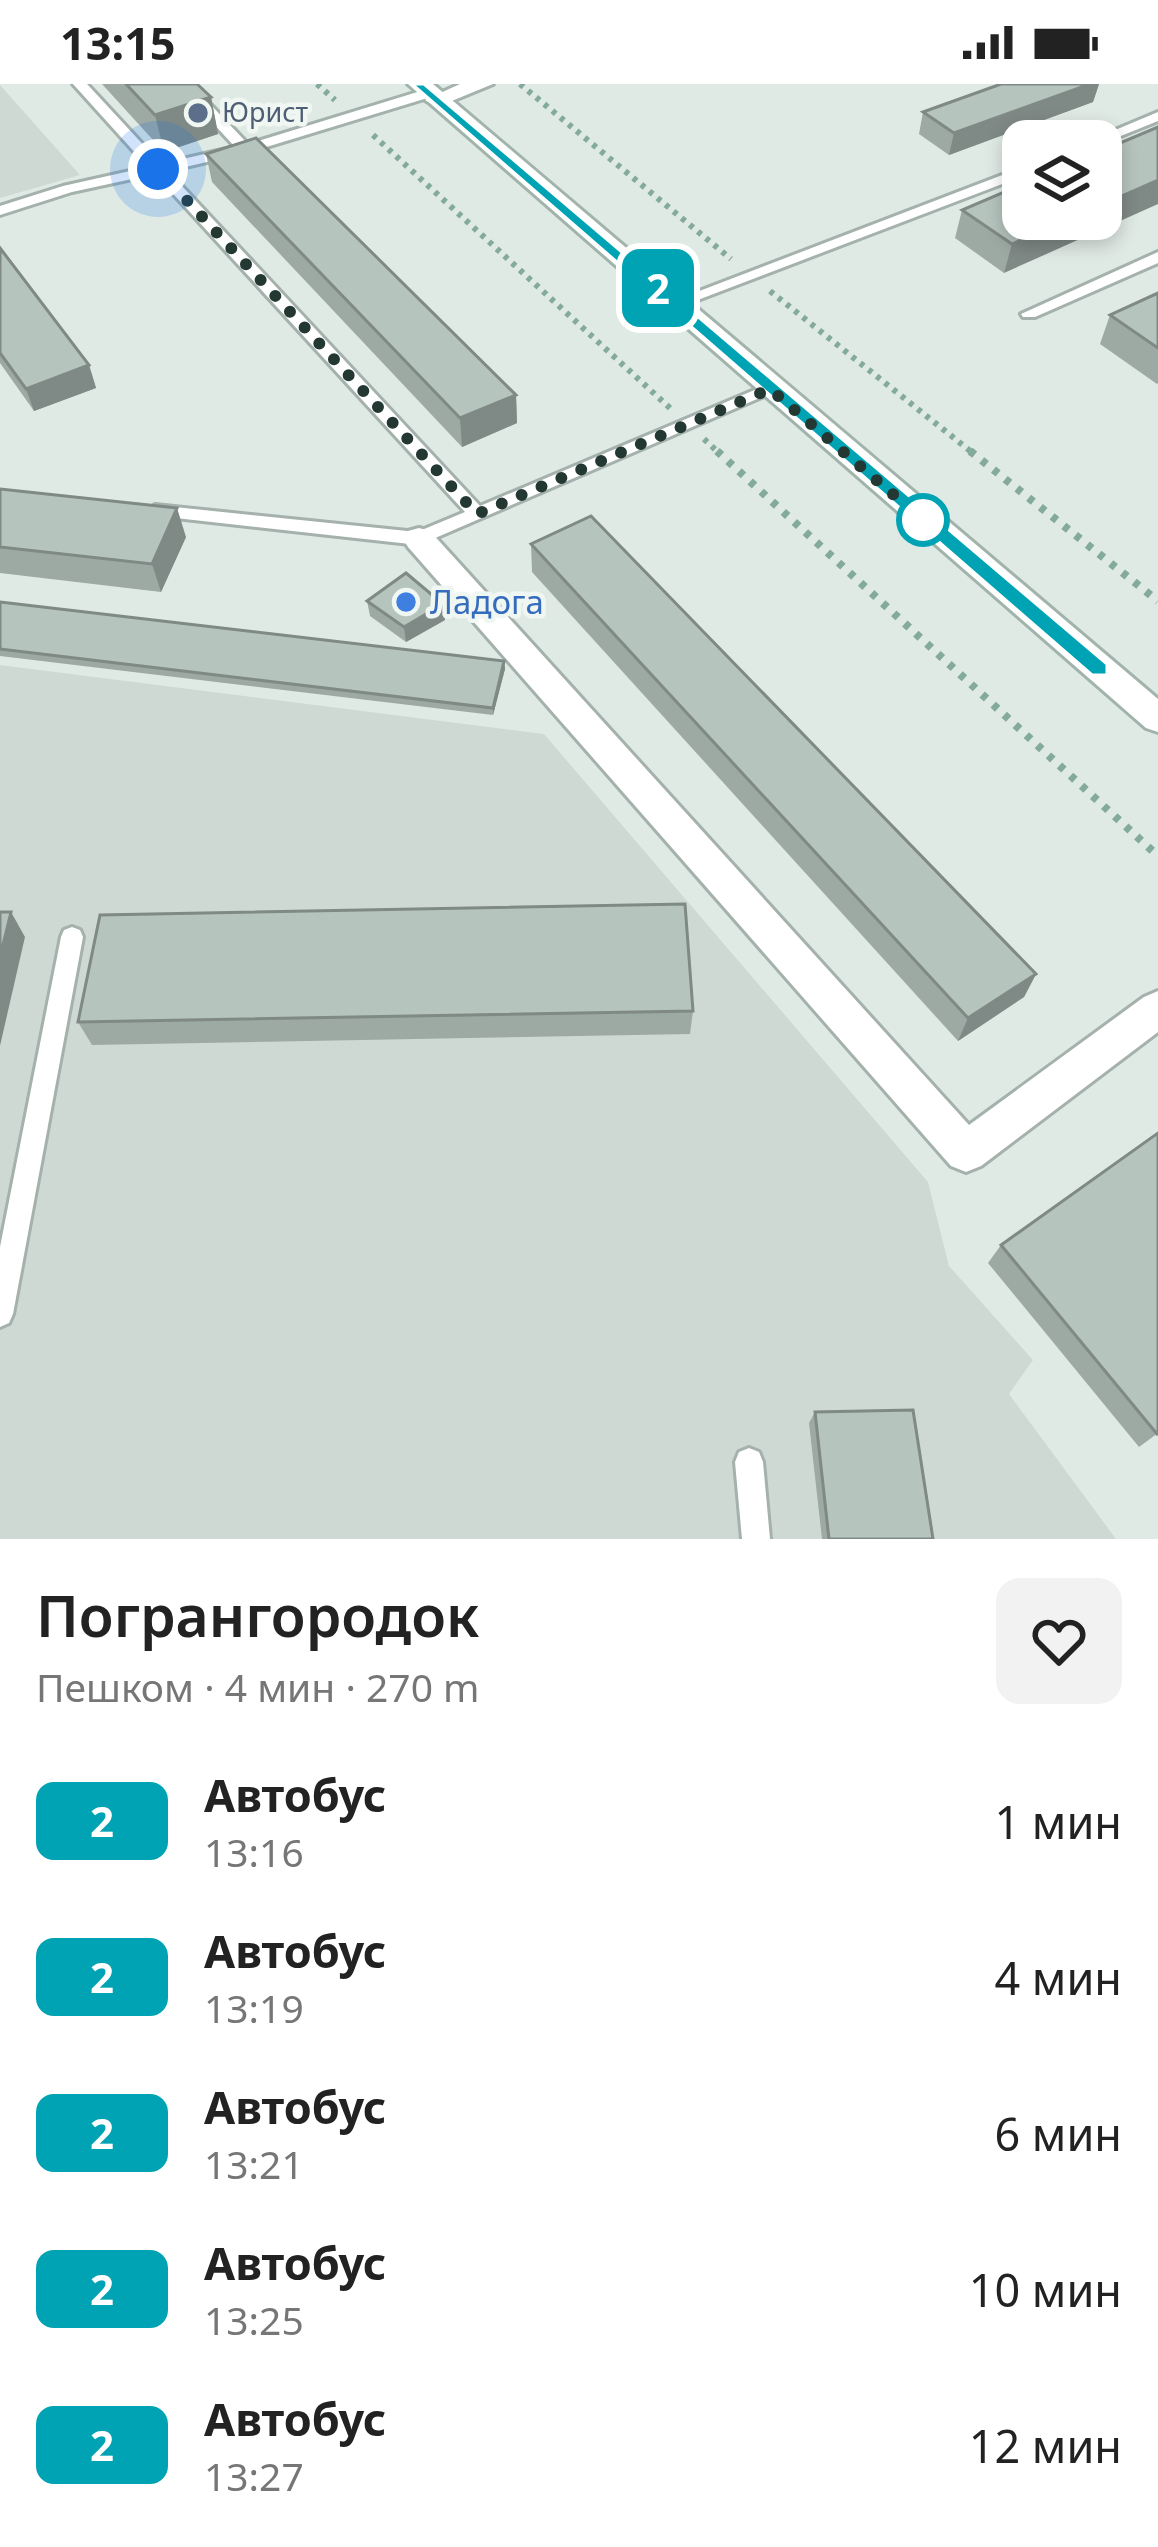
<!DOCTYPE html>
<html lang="ru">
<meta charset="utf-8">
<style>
:root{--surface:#fff;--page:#f2f2f2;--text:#222;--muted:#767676}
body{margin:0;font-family:"Noto Sans",sans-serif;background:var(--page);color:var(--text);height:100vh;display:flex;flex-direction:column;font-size:45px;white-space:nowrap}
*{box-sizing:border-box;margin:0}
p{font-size:39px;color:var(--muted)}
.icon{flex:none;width:66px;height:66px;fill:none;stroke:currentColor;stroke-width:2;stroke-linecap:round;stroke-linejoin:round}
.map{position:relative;height:1455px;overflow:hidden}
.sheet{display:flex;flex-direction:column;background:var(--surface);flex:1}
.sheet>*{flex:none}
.badge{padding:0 24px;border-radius:18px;font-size:42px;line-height:78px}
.controls{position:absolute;left:1002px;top:36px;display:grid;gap:24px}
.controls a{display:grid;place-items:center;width:120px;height:120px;border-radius:24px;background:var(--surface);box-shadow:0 6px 18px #0003;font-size:60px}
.you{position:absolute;width:60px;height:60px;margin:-30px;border:9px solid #fff;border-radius:50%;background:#1a73e8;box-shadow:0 0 0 18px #1a73e833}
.map>.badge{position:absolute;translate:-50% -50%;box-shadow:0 0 0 6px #fff}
.round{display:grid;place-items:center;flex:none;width:126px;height:126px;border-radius:24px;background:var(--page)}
.summary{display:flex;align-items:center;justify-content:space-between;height:204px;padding:0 36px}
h1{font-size:57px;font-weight:600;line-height:90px}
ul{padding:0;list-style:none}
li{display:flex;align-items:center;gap:36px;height:156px;padding:0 36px}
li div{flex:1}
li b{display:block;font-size:45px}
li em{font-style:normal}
li .badge{min-width:132px;font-weight:700;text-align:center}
.status{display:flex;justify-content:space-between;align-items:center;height:84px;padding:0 60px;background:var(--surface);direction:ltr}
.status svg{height:33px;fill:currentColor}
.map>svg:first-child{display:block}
</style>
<div class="status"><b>13:15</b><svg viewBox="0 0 49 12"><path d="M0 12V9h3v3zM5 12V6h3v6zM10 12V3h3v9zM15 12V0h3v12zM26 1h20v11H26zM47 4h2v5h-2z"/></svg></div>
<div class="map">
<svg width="1158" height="1455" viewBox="0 0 1158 1455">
<rect width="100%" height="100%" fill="#e0eae5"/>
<g fill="#cfd9d4">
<path d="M0,1L80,91L0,114Z"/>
<path d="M0,581L544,650L928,1098L949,1182L1033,1276L1009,1310L1116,1455H0V962L25,853H0Z"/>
</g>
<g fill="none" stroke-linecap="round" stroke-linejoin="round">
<defs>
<g id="lane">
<path d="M73,0H87L161,80L235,63L177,0H191L248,60L424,6H434V12L250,68L168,87L480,422L764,302L770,301L778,306L419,461L149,431L146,427L155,421L417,448L465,428L155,90L72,108L0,131V122L63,102L148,83Z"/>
<path d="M1158,28V37L1101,60V57H1089Z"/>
<path d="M1023,83V92L682,222H670L668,219Z"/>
<path d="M1158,168V179L1035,233H1023L1021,230Z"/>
<path d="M72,843L80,846L83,853L13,1230L9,1239L0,1243V1163L61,853L64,846Z"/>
<path d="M749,1364L759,1368L763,1378L770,1455H742L735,1378L739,1368Z"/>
</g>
<g id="street">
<path d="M460,0H493L437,23L425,16Z"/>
<path d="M419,444L430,447L969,1041L1144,913L1158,907V948L981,1082L966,1088L951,1082L408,463L403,455L408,447Z"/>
</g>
<path id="secondary" d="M408,0H433L1158,615V648L1146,644Z"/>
</defs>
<use href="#lane" stroke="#a4b1ac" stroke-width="6"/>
<use href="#street" stroke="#a4b1ac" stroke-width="6"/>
<use href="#secondary" stroke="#a1b4ac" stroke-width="6"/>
<g stroke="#84aa9d" stroke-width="6" stroke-dasharray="4.5 6" stroke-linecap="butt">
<path d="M317,0L335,16"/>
<path d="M520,0L731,175"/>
<path d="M373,51L671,325"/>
<path d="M770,207L974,370"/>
<path d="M704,355L720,370"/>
</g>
<g stroke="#84aa9d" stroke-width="8" stroke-dasharray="6 9" stroke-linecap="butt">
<path d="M717,367L1158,772"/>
<path d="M970,367L1158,517"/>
</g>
<use href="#lane" fill="#fff" fill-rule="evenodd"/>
<use href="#street" fill="#fff" fill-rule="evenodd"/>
<use href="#secondary" fill="#fff" fill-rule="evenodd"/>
</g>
<g fill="#9da9a3">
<path d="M102,0H197L211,13L218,50L164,68Z"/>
<path d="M1001,0H1099L1093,18L949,71L919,50L923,28Z"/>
<path d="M206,70L516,311L517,339L462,363L212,98Z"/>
<path d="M962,126L1023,135L1004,189L955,154Z"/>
<path d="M0,164L89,281L96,304L34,327L0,279Z"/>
<path d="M1158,209V299L1157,300L1100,260L1110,231Z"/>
<path d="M0,405L186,453L161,508L0,489Z"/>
<path d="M531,460L1036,890L1024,913L958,957L532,488Z"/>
<path d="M367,517L445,536L406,558L370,532Z"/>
<path d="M0,518L504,577L505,585L493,631L0,572Z"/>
<path d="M693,927L690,950L92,961L78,938Z"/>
<path d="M1001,1161L1158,1349L1139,1363L988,1179Z"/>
<path d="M815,1328L933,1455H822L809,1339Z"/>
</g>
<g fill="#7f8985">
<path d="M1090,0H1099L1093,18L949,71L954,49Z"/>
<path d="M211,13L218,50L164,68L155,31Z"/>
<path d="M1158,96V120L1004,189L1012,160L1069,135H1101V121Z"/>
<path d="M89,281L96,304L34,327L26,305Z"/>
<path d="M516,311L517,339L462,363L460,334Z"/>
<path d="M177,424L186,453L161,508L152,480Z"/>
<path d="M443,520L445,536L406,558L404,543Z"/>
<path d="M504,577L505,585L493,631V624Z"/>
<path d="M11,828L25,853L0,962V873Z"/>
<path d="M1036,890L1024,913L958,957L968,934Z"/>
</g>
<g fill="#b6c4be" stroke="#7f8985" stroke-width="3">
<path d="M126,0H197L211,13L155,31Z"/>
<path d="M1001,0H1090L954,49L923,28Z"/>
<path d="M1158,43V96L1101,121V67Z"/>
<path d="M256,54L516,311L460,334L206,70Z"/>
<path d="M1023,100V135H1069L1012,160L962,126Z"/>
<path d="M0,164L89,281L26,305L0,269Z"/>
<path d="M1158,209V264L1110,231Z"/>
<path d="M0,405L177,424L152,480L0,463Z"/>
<path d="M591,432L1036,890L968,934L531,460Z"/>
<path d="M406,489L443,520L404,543L367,517Z"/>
<path d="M0,518L504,577L493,624L0,565Z"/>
<path d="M685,820L693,927L78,938L100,831Z"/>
<path d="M0,828H11L0,873Z"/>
<path d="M1158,1049V1349L1157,1350L1001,1161Z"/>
<path d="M913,1326L933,1455H829L815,1328Z"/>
</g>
<path fill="#00a3b4" stroke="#fff" stroke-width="3" d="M412,0H424L1107,580V591H1092Z"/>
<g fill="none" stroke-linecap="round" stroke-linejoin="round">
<path stroke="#233832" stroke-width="12" stroke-dasharray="0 21.6" d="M158,85L477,430L770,305L936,447L923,436"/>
</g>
<circle fill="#5c6f8a" stroke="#f0f7f3" stroke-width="4.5" cx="198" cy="29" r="12"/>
<circle fill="#fff" stroke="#00a3b4" stroke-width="6" cx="923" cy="436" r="24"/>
<circle fill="#3f7fe0" stroke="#f0f7f3" stroke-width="4.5" cx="406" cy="518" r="12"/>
<g text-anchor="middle" stroke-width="9" stroke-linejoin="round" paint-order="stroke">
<g font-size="27" fill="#4e5e75" stroke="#f0f7f3" text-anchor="start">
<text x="222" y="38">Юрист</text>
</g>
<g font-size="33" fill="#366cbe" stroke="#f0f7f3" text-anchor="start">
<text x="430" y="530">Ладога</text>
</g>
</g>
</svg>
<div class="controls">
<a><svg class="icon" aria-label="layers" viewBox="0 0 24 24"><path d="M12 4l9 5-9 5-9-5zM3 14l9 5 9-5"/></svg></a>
</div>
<div class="you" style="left:158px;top:85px"></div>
<b class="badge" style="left:658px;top:204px;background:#00a3b4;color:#fff">2</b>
</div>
<section class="sheet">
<div class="summary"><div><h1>Погрангородок</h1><p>Пешком · 4 мин · 270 m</p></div><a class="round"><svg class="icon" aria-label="heart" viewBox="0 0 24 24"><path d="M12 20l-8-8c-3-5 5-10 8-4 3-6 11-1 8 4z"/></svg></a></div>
<ul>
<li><span class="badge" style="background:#00a3b4;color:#fff">2</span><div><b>Автобус</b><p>13:16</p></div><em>1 мин</em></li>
<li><span class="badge" style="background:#00a3b4;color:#fff">2</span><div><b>Автобус</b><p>13:19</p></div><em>4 мин</em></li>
<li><span class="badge" style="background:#00a3b4;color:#fff">2</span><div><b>Автобус</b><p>13:21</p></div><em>6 мин</em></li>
<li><span class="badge" style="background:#00a3b4;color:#fff">2</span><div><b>Автобус</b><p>13:25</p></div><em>10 мин</em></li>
<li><span class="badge" style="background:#00a3b4;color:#fff">2</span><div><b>Автобус</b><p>13:27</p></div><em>12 мин</em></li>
</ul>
</section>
